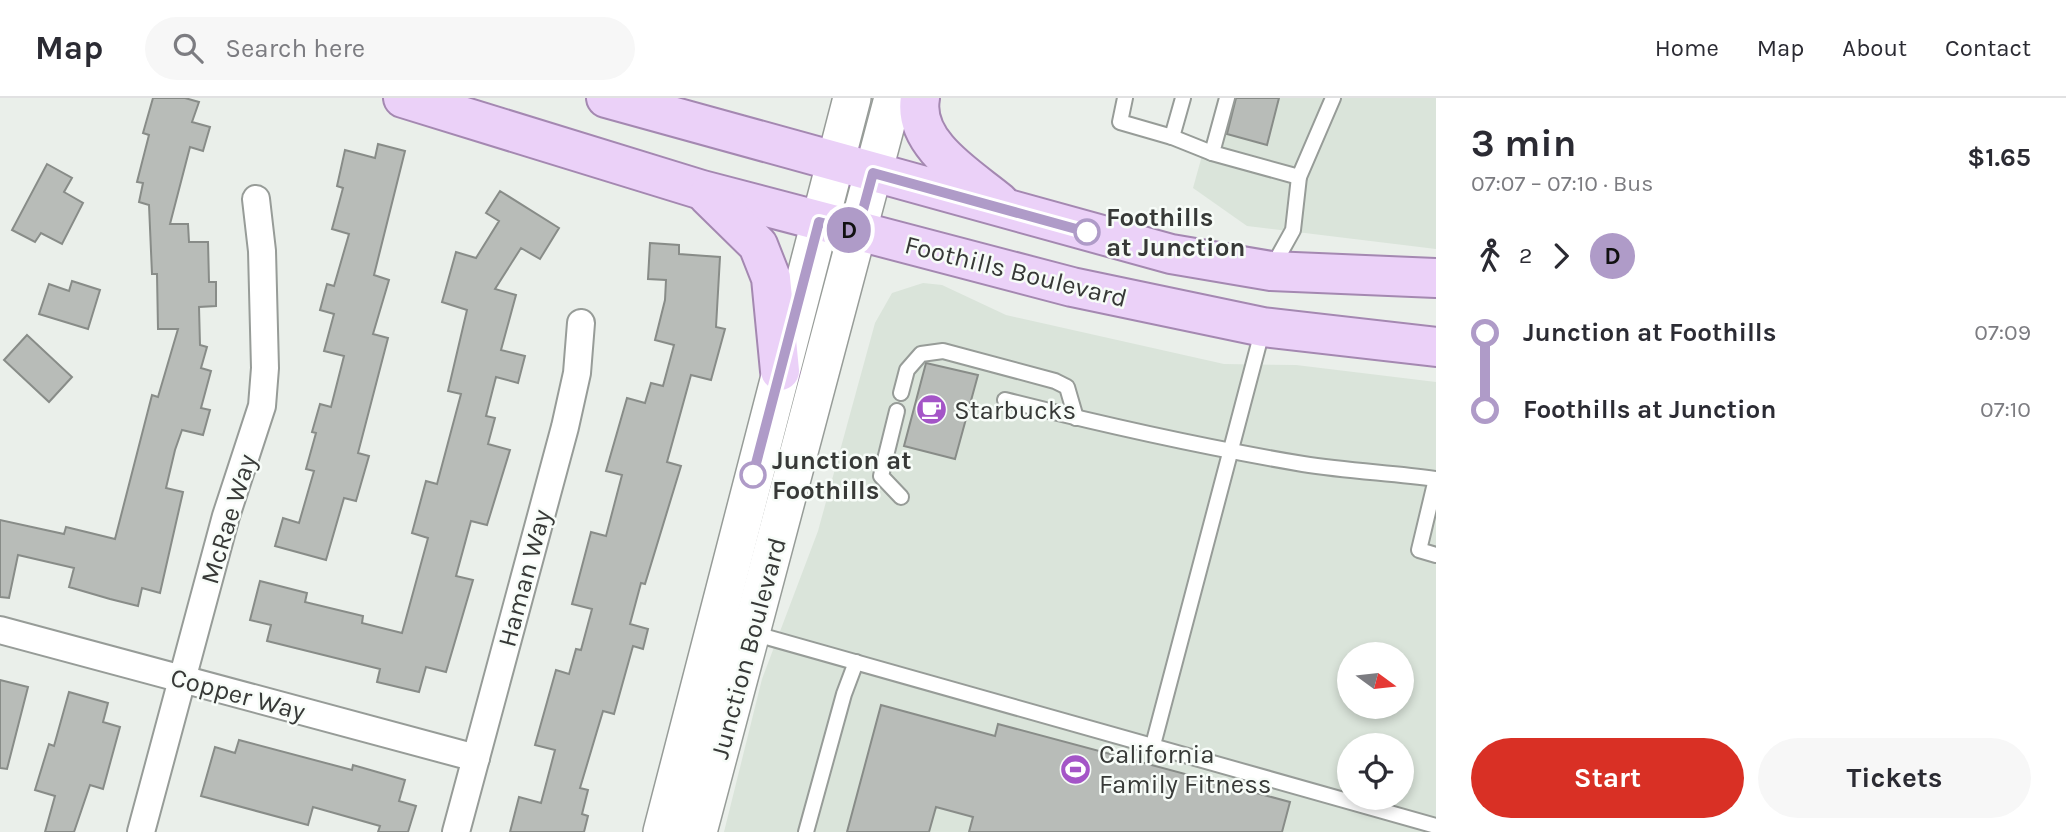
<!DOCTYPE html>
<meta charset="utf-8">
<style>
:root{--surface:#fff;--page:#f7f7f7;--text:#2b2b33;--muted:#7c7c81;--line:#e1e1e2;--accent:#d93025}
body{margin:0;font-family:Karla,sans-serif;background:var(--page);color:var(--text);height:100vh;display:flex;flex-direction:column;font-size:26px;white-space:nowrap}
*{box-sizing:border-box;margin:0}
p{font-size:23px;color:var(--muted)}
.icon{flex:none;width:38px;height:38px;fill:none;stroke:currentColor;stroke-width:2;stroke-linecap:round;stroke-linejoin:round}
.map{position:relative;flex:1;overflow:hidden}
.panel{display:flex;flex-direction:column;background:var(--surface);width:630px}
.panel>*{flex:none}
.badge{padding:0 14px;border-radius:23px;font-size:24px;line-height:46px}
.needle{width:46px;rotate:105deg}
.fabs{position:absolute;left:1337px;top:544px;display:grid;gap:14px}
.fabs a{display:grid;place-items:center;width:77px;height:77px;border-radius:50%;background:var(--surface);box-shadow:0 4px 10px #0003;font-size:35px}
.map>.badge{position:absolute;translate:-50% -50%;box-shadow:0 0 0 4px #fff}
.legs{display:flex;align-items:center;gap:10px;height:77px;padding:0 35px;font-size:23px}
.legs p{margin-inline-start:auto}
.head{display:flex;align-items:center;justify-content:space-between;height:119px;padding:0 35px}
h1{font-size:38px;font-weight:700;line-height:52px}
.button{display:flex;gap:14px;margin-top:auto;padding:14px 35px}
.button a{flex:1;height:80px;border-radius:42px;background:var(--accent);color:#fff;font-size:28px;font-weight:700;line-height:80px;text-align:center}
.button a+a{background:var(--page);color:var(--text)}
ul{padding:0 35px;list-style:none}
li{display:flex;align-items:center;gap:24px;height:77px;font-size:26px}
li i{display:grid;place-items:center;width:10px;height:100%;margin:0 9px;background:currentColor}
li i::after{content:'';width:18px;height:18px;margin:-9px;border:5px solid;border-radius:50%;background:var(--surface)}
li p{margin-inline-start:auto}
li:first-child i{background:linear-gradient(#0000 50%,currentColor 0)}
li:last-child i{background:linear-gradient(currentColor 50%,#0000 0)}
header{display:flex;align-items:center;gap:42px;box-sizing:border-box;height:98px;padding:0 35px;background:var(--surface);border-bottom:2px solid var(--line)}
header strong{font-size:33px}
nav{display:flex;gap:38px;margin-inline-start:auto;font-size:24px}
.search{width:490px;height:63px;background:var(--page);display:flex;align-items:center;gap:18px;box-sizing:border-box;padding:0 24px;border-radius:38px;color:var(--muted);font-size:26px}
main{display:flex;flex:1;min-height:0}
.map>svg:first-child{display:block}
</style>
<header>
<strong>Map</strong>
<div class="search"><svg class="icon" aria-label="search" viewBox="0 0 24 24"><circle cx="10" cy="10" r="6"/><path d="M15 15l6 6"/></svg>Search here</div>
<nav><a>Home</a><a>Map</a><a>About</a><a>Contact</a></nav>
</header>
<main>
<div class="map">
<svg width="1436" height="734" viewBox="0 0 1436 734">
<rect width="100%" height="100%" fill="#eaefea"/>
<g fill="#dae4da" fill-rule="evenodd">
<path d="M1218,0H1436V151L1247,128L1193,90Z"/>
<path d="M923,185L942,187L1006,217L1224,266L1296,267L1436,284V734H724L762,581L818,433L875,225L892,195ZM1349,556H1402V609H1349ZM1349,648H1402V700H1349Z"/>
</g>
<g fill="#b8bcb8" stroke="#888c88" stroke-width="2">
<path d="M153,0H185L199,4L192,24L210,29L203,53L190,49L170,126H188L189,144H208L209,184H216V208L199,209L200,247L207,249L201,270L211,273L201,310L210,312L203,337L182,332L175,352L166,390L183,394L160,495L142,490L138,508L110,501L69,489L74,470L18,457L9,500L0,499V422L64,436L66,429L115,441L152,297L158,299L178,231H158L157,176H152L149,107L139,104L143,85L137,84L149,37L143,35Z"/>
<path d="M1236,0H1279L1267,47L1227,36Z"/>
<path d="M378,46L405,53L374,177L389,182L373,236L388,240L358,355L369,358L356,403L344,400L326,462L275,448L283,420L299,425L314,373L306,371L316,335L312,334L320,306L331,309L344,258L324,253L334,216L320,212L327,186L334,188L349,136L332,131L343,90L337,88L345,52L375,60Z"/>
<path d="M47,66L72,80L64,94L83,105L62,146L41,135L35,144L12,132Z"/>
<path d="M500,93L559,130L540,161L521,150L495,191L516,197L501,252L525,258L518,285L496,279L486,318L495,320L488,346L510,352L487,427L471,423L456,478L473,482L446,574L426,569L419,594L377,584L380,571L267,543L271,527L250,522L260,483L307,495L305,504L363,518L362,525L402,535L428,440L412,435L426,383L437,386L461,296L448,293L467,212L442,204L456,154L476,160L499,123L486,115Z"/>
<path d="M650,145L679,147V156L720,159L716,229L725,231L711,282L691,277L667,364L681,368L645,486L641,485L630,526L648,531L643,551L633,548L614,616L603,613L580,690L588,692L582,716L588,718L584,734H510L519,699L541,705L555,652L535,647L556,572L569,576L576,551L581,552L592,511L572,506L591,434L606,438L622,377L606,373L627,300L645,305L651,285L663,288L674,247L655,242L665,202L666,182L648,181Z"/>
<path d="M72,183L100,192L88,231L39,216L49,186L69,193Z"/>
<path d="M27,237L72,279L49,304L4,262Z"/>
<path d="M926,265L978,277L955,361L904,348Z"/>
<path d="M0,582L28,589L7,671L0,670Z"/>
<path d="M69,594L108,605L103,624L120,629L103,691L90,687L74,734H45L55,698L35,692L49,646L54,648Z"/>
<path d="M881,607L995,638L998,626L1290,704L1282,734H969L973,719L936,709L929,734H847Z"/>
<path d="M239,642L352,672L353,667L405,682L399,703L416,708L408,734H378L380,728L313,709L308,727L201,698L215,649L235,655Z"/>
</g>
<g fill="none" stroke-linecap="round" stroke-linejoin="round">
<defs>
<g id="service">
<path d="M1125,0L1120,24L1172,39L1212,55"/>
<path d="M1227,0L1212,55L1299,79"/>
<path d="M1172,39L1183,0"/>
<path d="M1273,168L1293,132L1299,79L1333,0"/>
<path d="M901,295L907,272L921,256L943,253L1055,283L1067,289L1076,320"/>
<path d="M1005,302C1104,327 1202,349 1303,366C1347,373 1392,375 1436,381L1419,452L1436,457"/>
<path d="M897,313L881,378L901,399"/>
<path d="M752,535L1436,728"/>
<path d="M1153,647L1263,230"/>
<path d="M806,734L844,596L856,564"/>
</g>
<g id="minor">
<path d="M0,532L476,660"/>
<path d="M141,734L226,418L262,308L265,270L262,153L256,101"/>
<path d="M456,734L565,329L577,275L581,225"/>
</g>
<g id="secondary">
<path d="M662,734L852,0"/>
<path d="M698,734L893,0"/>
</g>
<g id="primary">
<path d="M403,0L702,92L1072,189L1263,229L1436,249"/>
<path d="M606,0L1171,156L1271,173L1436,180"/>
<path d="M920,0C912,46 969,79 999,104"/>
<path d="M708,98L758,147L771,180L780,273"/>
</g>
</defs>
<use href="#service" stroke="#979c98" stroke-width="18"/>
<use href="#minor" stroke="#979c98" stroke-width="30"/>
<use href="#secondary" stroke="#979c98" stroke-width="40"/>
<use href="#primary" stroke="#a488b1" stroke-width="42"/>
<use href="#service" stroke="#fff" stroke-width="14"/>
<use href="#minor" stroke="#fff" stroke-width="26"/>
<use href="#secondary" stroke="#fff" stroke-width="37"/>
<use href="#primary" stroke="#ebd1f8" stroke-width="38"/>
</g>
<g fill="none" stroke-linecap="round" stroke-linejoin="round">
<defs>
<path id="line-1" d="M753,377L819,124L857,134L873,75L1087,134"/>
</defs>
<use href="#line-1" stroke="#fff" stroke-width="16"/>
<use href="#line-1" stroke="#af9bc8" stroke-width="10"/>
</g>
<defs>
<symbol id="cafe-disc" viewBox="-11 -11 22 22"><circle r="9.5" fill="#a455c7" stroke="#f7fcf8"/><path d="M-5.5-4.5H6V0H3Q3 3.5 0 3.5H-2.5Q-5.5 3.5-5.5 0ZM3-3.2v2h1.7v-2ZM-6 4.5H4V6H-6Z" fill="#fff"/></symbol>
<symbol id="stadium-disc" viewBox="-11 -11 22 22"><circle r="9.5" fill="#a455c7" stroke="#f7fcf8"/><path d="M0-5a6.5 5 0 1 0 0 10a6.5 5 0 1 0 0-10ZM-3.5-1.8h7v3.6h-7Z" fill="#fff"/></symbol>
</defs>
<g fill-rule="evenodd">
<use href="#cafe-disc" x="914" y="294" width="35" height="35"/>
<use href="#stadium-disc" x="1058" y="654" width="35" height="35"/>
</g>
<g fill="#fff" stroke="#af9bc8" stroke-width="3.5">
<circle cx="1087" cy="134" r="12"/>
<circle cx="753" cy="377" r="12"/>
</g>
<g text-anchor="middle" stroke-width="5" stroke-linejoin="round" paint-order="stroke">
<g font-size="26" font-weight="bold" fill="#373937" stroke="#f7fcf8" text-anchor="start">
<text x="1106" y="128">Foothills<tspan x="1106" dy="30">at Junction</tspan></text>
<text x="772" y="371">Junction at<tspan x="772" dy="30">Foothills</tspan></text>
</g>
<g font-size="26" fill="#373937" stroke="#f7fcf8">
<text transform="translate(1016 173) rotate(14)" y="9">Foothills Boulevard</text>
<text transform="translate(228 421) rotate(-73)" y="9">McRae Way</text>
<text transform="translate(524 480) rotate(-75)" y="9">Haman Way</text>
<text transform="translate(748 550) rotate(-75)" y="9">Junction Boulevard</text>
<text transform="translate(238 596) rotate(15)" y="9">Copper Way</text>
</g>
<g font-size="26" fill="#373937" stroke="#f7fcf8" text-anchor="start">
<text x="954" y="321">Starbucks</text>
<text x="1099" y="665">California<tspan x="1099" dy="30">Family Fitness</tspan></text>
</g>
</g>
</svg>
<div class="fabs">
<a><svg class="needle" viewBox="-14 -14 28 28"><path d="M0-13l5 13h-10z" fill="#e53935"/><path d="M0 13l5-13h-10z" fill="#7c7c81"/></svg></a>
<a><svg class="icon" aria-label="locate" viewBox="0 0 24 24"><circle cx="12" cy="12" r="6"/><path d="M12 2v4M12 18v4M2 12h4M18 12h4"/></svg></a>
</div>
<b class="badge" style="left:849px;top:132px;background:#af9bc8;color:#111">D</b>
</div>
<section class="panel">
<div class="head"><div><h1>3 min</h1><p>07:07 – 07:10 · Bus</p></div><b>$1.65</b></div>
<div class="legs"><svg class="icon" aria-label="walk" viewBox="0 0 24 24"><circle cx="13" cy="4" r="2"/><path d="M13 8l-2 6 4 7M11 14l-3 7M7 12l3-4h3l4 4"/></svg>2<svg class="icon" aria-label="forward" viewBox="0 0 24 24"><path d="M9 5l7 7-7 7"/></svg><b class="badge" style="background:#af9bc8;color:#111">D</b></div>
<ul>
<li><i style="color:#af9bc8"></i><b>Junction at Foothills</b><p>07:09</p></li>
<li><i style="color:#af9bc8"></i><b>Foothills at Junction</b><p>07:10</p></li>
</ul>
<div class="button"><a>Start</a><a>Tickets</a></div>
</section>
</main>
